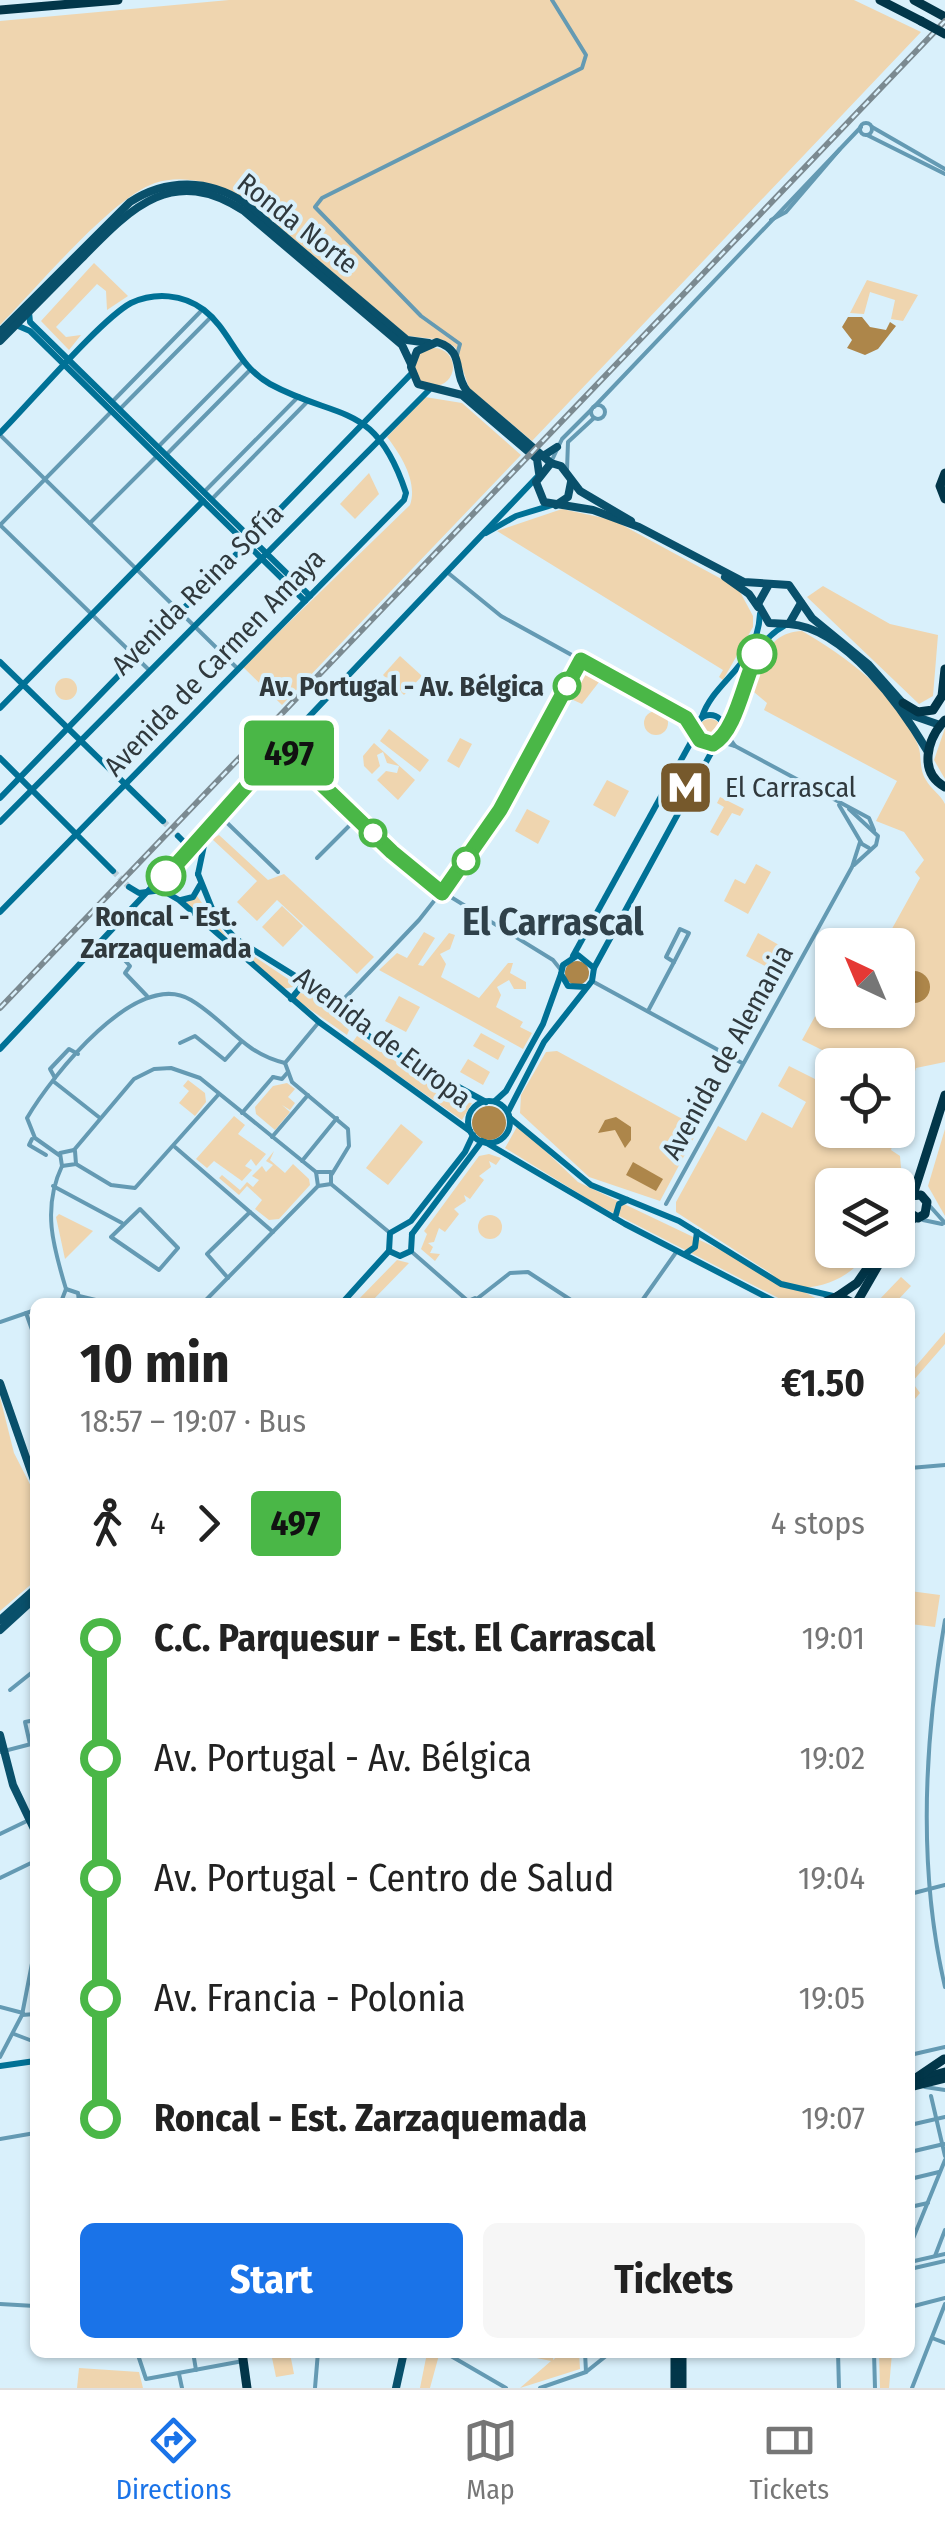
<!DOCTYPE html>
<meta charset="utf-8">
<style>
:root{--surface:#fff;--page:#f6f6f6;--text:#222;--muted:#767676;--line:#e0e0e0;--accent:#1a73e8}
body{margin:0;font-family:"Fira Sans Condensed",sans-serif;background:var(--page);color:var(--text);height:100vh;display:flex;flex-direction:column;font-size:38px;white-space:nowrap}
*{box-sizing:border-box;margin:0}
p{font-size:32px;color:var(--muted)}
.icon{flex:none;width:55px;height:55px;fill:none;stroke:currentColor;stroke-width:2;stroke-linecap:round;stroke-linejoin:round}
.map{position:relative;flex:1;overflow:hidden}
.details{position:absolute;left:30px;top:1298px;width:885px;height:1060px;display:flex;flex-direction:column;background:var(--surface);border-radius:15px;box-shadow:0 2px 8px #0004}
.details>*{flex:none}
.badge{padding:0 20px;border-radius:8px;font-size:35px;line-height:65px}
.needle{width:65px;rotate:316deg}
.controls{position:absolute;left:815px;top:928px;display:grid;gap:20px}
.controls a{display:grid;place-items:center;width:100px;height:100px;border-radius:15px;background:var(--surface);box-shadow:0 2px 8px #0004;font-size:50px}
.map>.badge{position:absolute;translate:-50% -50%;box-shadow:0 0 0 5px #fff}
.legs{display:flex;align-items:center;gap:15px;height:110px;padding:0 50px;font-size:32px}
.legs p{margin-inline-start:auto}
.head{display:flex;align-items:center;justify-content:space-between;height:170px;padding:0 50px}
h1{font-size:55px;font-weight:700;line-height:75px}
.action{display:flex;gap:20px;margin-top:auto;padding:20px 50px}
.action a{flex:1;height:115px;border-radius:15px;background:var(--accent);color:#fff;font-size:40px;font-weight:700;line-height:115px;text-align:center}
.action a+a{background:var(--page);color:var(--text)}
ul{padding:0 50px;list-style:none}
li{display:flex;align-items:center;gap:35px;height:120px;font-size:38px}
li i{display:grid;place-items:center;width:15px;height:100%;margin:0 12px;background:currentColor}
li i::after{content:'';width:25px;height:25px;margin:-12px;border:8px solid;border-radius:50%;background:var(--surface)}
li p{margin-inline-start:auto}
li:first-child i{background:linear-gradient(#0000 50%,currentColor 0)}
li:last-child i{background:linear-gradient(currentColor 50%,#0000 0)}
.tabs{display:flex;justify-content:space-around;align-items:center;height:140px;border-top:2px solid var(--line);background:var(--surface);font-size:28px;color:var(--muted)}
.tabs a{display:grid;justify-items:center;gap:5px}
.tabs .selected{color:var(--accent)}
.map>svg:first-child{display:block}
</style>
<div class="map">
<svg width="945" height="2388" viewBox="0 0 945 2388">
<rect width="100%" height="100%" fill="#d9f0fb"/>
<g fill="#efd5af">
<path d="M229,0H854L921,32L532,441L469,388L455,347L443,340L408,336L245,198C218,185 186,173 155,183C110,199 36,289 0,325V21Z"/>
<path d="M94,263L128,296L107,310L106,291L97,284L56,327L66,337L81,335L69,350L41,321Z"/>
<path d="M867,280L918,295L903,321L891,319L895,300L870,292L864,314L850,313Z"/>
<circle cx="434" cy="367" r="19"/>
<path d="M425,397L462,403L521,455L282,705L243,667L410,505C418,482 401,455 387,437Z"/>
<path d="M369,473L379,494L355,519L340,504Z"/>
<path d="M562,509L613,520L738,588L753,616V627L723,680L719,677L723,670L497,531Z"/>
<path d="M823,586L890,624L938,635L933,696L919,704L807,597Z"/>
<path d="M802,631C847,657 896,693 917,743C923,755 918,768 926,780C931,789 940,794 945,804V1062L916,1068L898,1129V1065H832V1130H897L891,1150L900,1156L903,1191L898,1200V1185H832V1250H869C855,1275 821,1292 793,1286L823,1302H786L596,1204L505,1148L518,1125L578,1182L775,1276L676,1212V1202L718,1126L746,1141L762,1112L792,1128L806,1102L778,1086L789,1066L819,1081L827,1064L826,1052L802,1040L824,1000L832,1010L845,1012L898,1010V945H883L920,878L915,872L924,860L904,832L876,821L897,781L764,710L767,703L748,687C762,660 769,632 802,631Z"/>
<path d="M400,656L422,676L404,695L383,675Z"/>
<path d="M584,674L599,682L582,704L571,699Z"/>
<circle cx="66" cy="689" r="11"/>
<circle cx="656" cy="723" r="12"/>
<circle cx="710" cy="731" r="12"/>
<path d="M945,728V779L934,760Z"/>
<path d="M389,729L429,760L420,772L380,741Z"/>
<path d="M460,738L472,744L459,768L447,761Z"/>
<path d="M374,743L415,780L398,800L377,780L386,771L397,773L399,766L387,763L383,752L377,755L380,766L372,774L364,766L363,756Z"/>
<path d="M607,780L629,791L615,817L593,805Z"/>
<path d="M720,797L744,809L740,816L732,813L718,836L710,832L724,807L717,803Z"/>
<path d="M527,809L550,821L538,844L515,831Z"/>
<path d="M219,835L268,880L284,874L374,957L357,974L277,900L257,921L237,902L257,881L212,839Z"/>
<path d="M756,864L771,872L748,914L724,901L735,879L745,884Z"/>
<path d="M197,896L227,938L294,983L293,987L283,989L184,904Z"/>
<path d="M282,906L303,926L283,947L262,927Z"/>
<path d="M424,932L435,938L418,965L423,966L449,933L455,935L450,949L440,954L446,964L441,977L479,998L508,963H513L510,973L526,982V989H514L509,980L497,987L501,995L496,1007L523,1022L520,1027L532,1033L523,1049L379,970L397,953L407,958Z"/>
<path d="M758,933L779,945L767,967L746,956Z"/>
<path d="M304,989L349,1030L347,1035L295,999Z"/>
<path d="M399,996L420,1007L406,1032L385,1021Z"/>
<path d="M481,1033L505,1046L498,1060L473,1046Z"/>
<path d="M357,1036L456,1101L472,1103L462,1120L352,1043Z"/>
<path d="M557,1051L699,1128L660,1201L589,1177L520,1113L521,1095L546,1052Z"/>
<path d="M468,1059L490,1072L483,1085L460,1072Z"/>
<path d="M188,1080L205,1093L206,1102L195,1116L179,1103L189,1091L183,1086Z"/>
<path d="M287,1083L295,1089L288,1097L295,1103L290,1110L282,1105L290,1112L275,1130L256,1114L255,1107L273,1086Z"/>
<path d="M234,1116L245,1125L238,1134L266,1154L256,1166L251,1159L245,1166L252,1170L242,1181L214,1161L207,1168L196,1159Z"/>
<path d="M401,1124L423,1142L388,1185L366,1168Z"/>
<path d="M945,1129V1216L928,1186Z"/>
<path d="M274,1151L270,1160L285,1173L293,1164L309,1179L310,1185L279,1219L269,1220L255,1209L262,1200L247,1186L239,1195L219,1178L222,1175L240,1190L247,1182L253,1187L259,1180L252,1176L262,1166L266,1172L273,1165L266,1161Z"/>
<path d="M489,1154L501,1158L496,1165L489,1161L491,1167L479,1176L484,1180L470,1199L464,1195L466,1201L454,1209L459,1214L445,1232L439,1228L434,1242L428,1243L433,1247L430,1253L440,1254L435,1261L421,1249L427,1234L424,1231L479,1156Z"/>
<path d="M59,1214L93,1231L65,1259L56,1217Z"/>
<circle cx="490" cy="1227" r="12"/>
<path d="M397,1260L409,1263L371,1302H356Z"/>
<path d="M901,1277L911,1286L896,1302H877Z"/>
<path d="M945,1332V1344L912,1382L920,1393L910,1405V1373Z"/>
<path d="M0,1397L14,1453L35,1494V1581L0,1611Z"/>
<path d="M910,1591L940,1595L935,1627L910,1624Z"/>
<path d="M271,2353H290L294,2374L276,2377Z"/>
<path d="M427,2353L439,2355L430,2388H420Z"/>
<path d="M528,2353H553V2360L561,2353H579L580,2369L520,2388L551,2361L527,2356Z"/>
<path d="M879,2353H892L889,2388H880Z"/>
<path d="M79,2368L139,2372L143,2388H77Z"/>
</g>
<g fill="#ad864a">
<path d="M848,317H862L870,327L886,330L890,322L896,326L878,349L865,355L847,348L852,340L842,327Z"/>
<circle cx="577" cy="973" r="12"/>
<circle cx="914" cy="987" r="16"/>
<circle cx="489" cy="1123" r="17"/>
<path d="M616,1117L631,1127V1140L625,1148L615,1130L598,1133L605,1120Z"/>
<path d="M633,1162L663,1179L656,1191L626,1175Z"/>
</g>
<g fill="none" stroke-linecap="round" stroke-linejoin="round">
<g stroke="#b7cbd5" stroke-width="6" stroke-dasharray="6 3" stroke-linecap="butt">
<path d="M163,821L178,836"/>
<path d="M113,871L129,887"/>
</g>
<g stroke="#649ab3" stroke-width="4">
<circle cx="866" cy="129" r="6"/>
<path d="M872,127L945,169"/>
<path d="M867,135L945,174"/>
<path d="M771,220L786,212L840,149"/>
<path d="M457,355L460,344L421,316L315,207L322,198L582,68L586,55L552,0"/>
<path d="M112,402L203,309"/>
<circle cx="598" cy="412" r="7"/>
<path d="M594,407L861,127"/>
<path d="M120,409L211,317"/>
<path d="M110,413L0,525L149,670"/>
<path d="M0,435L238,669"/>
<path d="M158,447L242,362"/>
<path d="M166,455L250,370"/>
<path d="M552,460L562,439L592,409"/>
<path d="M567,470L568,442L594,418"/>
<path d="M204,492L299,396"/>
<path d="M212,499L307,402"/>
<path d="M90,523L157,456"/>
<path d="M447,572L501,616L686,718L696,729"/>
<path d="M725,732L735,746"/>
<path d="M718,741L735,746L869,818L874,830"/>
<path d="M282,746L433,886L553,960L561,970"/>
<path d="M839,805L862,844L869,848"/>
<path d="M849,809L878,836L876,845L854,865"/>
<path d="M218,814L278,872"/>
<path d="M317,858L356,819"/>
<path d="M680,929L689,933L674,962L666,957Z"/>
<path d="M118,953L130,966L125,973L147,996"/>
<path d="M592,981L742,1063"/>
<path d="M648,1011L674,962"/>
<path d="M340,1012L342,1001L419,920L468,858L500,810L581,660"/>
<path d="M180,1043L195,1036L225,1060L241,1042"/>
<path d="M285,1063L292,1082L348,1129L349,1146L332,1174"/>
<path d="M285,1063L319,1022"/>
<path d="M273,1077L282,1079L288,1072"/>
<path d="M55,1078L50,1069L69,1049L78,1054"/>
<path d="M53,1081L100,1118"/>
<path d="M242,1113L273,1077"/>
<path d="M272,1137L308,1095"/>
<path d="M32,1139L29,1145L46,1155"/>
<path d="M175,1147L273,1232"/>
<path d="M74,1150L134,1079L154,1069L171,1068L200,1078L316,1172"/>
<path d="M59,1155L35,1138L27,1118C51,1077 137,967 191,1000C228,1022 242,1053 285,1063"/>
<path d="M302,1161L337,1118"/>
<path d="M76,1164L111,1185L135,1188L218,1095"/>
<path d="M62,1166C42,1208 53,1246 66,1289"/>
<path d="M62,1166L76,1164L75,1151"/>
<path d="M62,1166L60,1153L74,1150"/>
<path d="M316,1172H331V1184"/>
<path d="M316,1172L318,1186L331,1184"/>
<path d="M331,1184L390,1233"/>
<path d="M53,1186L122,1223"/>
<path d="M666,1204L852,867L860,842"/>
<path d="M928,1204L945,1223"/>
<path d="M140,1209L178,1248L159,1270L111,1237Z"/>
<path d="M923,1220L942,1224"/>
<path d="M412,1252L468,1301"/>
<path d="M228,1278L207,1254L250,1212"/>
<path d="M66,1289L78,1293L79,1302"/>
<path d="M79,1296L104,1302"/>
<path d="M478,1298L510,1273L528,1272L574,1302"/>
<path d="M468,1301L475,1298L483,1302"/>
<path d="M61,1302L66,1289"/>
<path d="M204,1302L318,1186"/>
<path d="M641,1302L677,1251"/>
<path d="M26,1313L35,1338"/>
<path d="M0,1322L35,1310"/>
<path d="M910,1468L945,1465"/>
<path d="M945,1620C924,1741 917,1867 945,1987"/>
<path d="M34,1644L35,1646"/>
<path d="M10,1690L35,1670"/>
<path d="M30,1744L25,1722L35,1720"/>
<path d="M0,1752L35,1743"/>
<path d="M0,1834L29,1820"/>
<path d="M35,1842V1898"/>
<path d="M0,1878L31,1863"/>
<path d="M910,1894L945,1885"/>
<path d="M0,2007L23,2013"/>
<path d="M22,2015L35,2014"/>
<path d="M14,2034L35,2042"/>
<path d="M910,2055L945,2047"/>
<path d="M0,2057L22,2015L35,1948"/>
<path d="M925,2087L945,2090"/>
<path d="M931,2096L945,2156"/>
<path d="M910,2125L945,2117"/>
<path d="M0,2139L35,2133"/>
<path d="M910,2152L944,2144"/>
<path d="M910,2179L939,2172"/>
<path d="M910,2207L928,2203"/>
<path d="M910,2246L945,2160"/>
<path d="M935,2256L945,2230"/>
<path d="M910,2262L945,2254"/>
<path d="M910,2269L945,2261"/>
<path d="M0,2304L35,2306"/>
<path d="M910,2307L945,2298"/>
<path d="M932,2338L945,2343"/>
<path d="M137,2352L146,2379L243,2361"/>
<path d="M193,2352L196,2370"/>
<path d="M444,2352L506,2388"/>
<path d="M585,2352L586,2372"/>
<path d="M838,2352L839,2388"/>
<path d="M874,2352L875,2388"/>
<path d="M179,2374L182,2388"/>
<path d="M315,2388L318,2352"/>
<path d="M540,2388L586,2372L611,2352"/>
<path d="M912,2388L945,2304"/>
</g>
<g stroke="#007196" stroke-width="6">
<path d="M29,312L30,322L310,596"/>
<path d="M16,325L30,331L305,601"/>
<path d="M0,433C29,404 101,319 131,303C155,292 183,294 204,310C231,331 237,366 270,384C338,421 375,400 406,493L404,500L0,912"/>
<path d="M486,533L516,516L552,505"/>
<path d="M0,662L163,821"/>
<path d="M0,708L203,501"/>
<circle cx="710" cy="729" r="14"/>
<path d="M702,717C714,680 757,667 760,614"/>
<path d="M725,729C749,707 739,651 784,626"/>
<path d="M0,758L113,871"/>
<path d="M0,798L412,373"/>
<path d="M0,822L429,390"/>
<path d="M178,836L184,842V856"/>
<path d="M198,874L215,916L236,939L305,982L376,1042L486,1102"/>
<path d="M198,874L206,836"/>
<path d="M129,887L139,893L162,890L179,900L319,1022L470,1131"/>
<path d="M181,900L193,897L200,885"/>
<path d="M573,956L696,733"/>
<path d="M586,987L568,986L561,974L563,965L578,955L594,968"/>
<path d="M291,999L305,982"/>
<path d="M0,1049L162,876L195,846L224,806L537,477"/>
<path d="M495,1101L506,1091L543,1024L561,974"/>
<circle cx="489" cy="1122" r="21"/>
<path d="M508,1112L544,1042L592,981L594,968L717,742"/>
<path d="M510,1118L591,1185L679,1221L781,1284L833,1296"/>
<path d="M485,1142L625,1224L776,1302"/>
<path d="M615,1218L619,1204L627,1200"/>
<path d="M412,1234L411,1251L400,1256L389,1251L390,1233L411,1221L465,1152L473,1135"/>
<path d="M412,1234L482,1141"/>
<path d="M685,1254L695,1247L697,1232"/>
<path d="M343,1302L389,1251"/>
<path d="M0,2066L35,2061"/>
</g>
<g stroke="#09506b" stroke-width="8">
<path d="M0,332L130,202C167,178 209,179 245,203L407,340L429,343"/>
<path d="M0,341C27,314 54,286 81,259C131,208 172,164 244,211L402,345L411,364"/>
<path d="M543,456L557,447"/>
<path d="M551,463L536,482L544,502L593,510L639,527L744,582L789,585L812,618L868,664L914,716L940,725"/>
<path d="M539,473L537,459L462,395L418,384L411,367L417,351L437,342C466,351 452,373 467,391L551,463L561,466L580,491L631,521"/>
<path d="M556,505L568,497L571,482"/>
<path d="M725,577L749,594L758,607"/>
<path d="M768,586L758,604L769,623L789,624L801,603"/>
<path d="M789,624C846,628 902,708 928,752"/>
<path d="M0,1383L35,1483"/>
<path d="M0,1620L35,1589"/>
<path d="M0,1630L35,1598"/>
<path d="M0,1735L13,1785L35,1831"/>
<path d="M396,2388L404,2352"/>
</g>
<g stroke="#023649" stroke-width="9">
<path d="M880,0L921,21"/>
<path d="M914,0L945,17"/>
<path d="M0,10L118,0"/>
<path d="M945,473L940,486L945,499"/>
<path d="M903,703L918,712L933,710L942,696L945,669"/>
<path d="M945,720C927,739 918,772 945,787"/>
<path d="M913,1195L945,1095"/>
<path d="M898,1222L910,1196L921,1195L927,1202L925,1214L918,1218L904,1210"/>
<path d="M898,1232L914,1218"/>
<path d="M838,1296L857,1283L880,1250"/>
<path d="M825,1302L838,1296L851,1302"/>
<path d="M857,1302L887,1250"/>
<path d="M919,2079L945,2072"/>
<path d="M913,2080L944,2059"/>
<path d="M910,2087L945,2078"/>
<path d="M242,2352L247,2388"/>
<path d="M675,2388V2352"/>
<path d="M682,2388V2352"/>
</g>
<defs>
<path id="rail" d="M0,1008L945,21"/>
</defs>
<use href="#rail" stroke="#7b8a91" stroke-width="6"/>
<use href="#rail" stroke="#d9f0fb" stroke-width="2.5" stroke-dasharray="8" stroke-linecap="butt"/>
<path stroke="#023649" stroke-width="9" d="M921,21L945,34"/>
</g>
<g fill="none" stroke-linecap="round" stroke-linejoin="round">
<defs>
<path id="line-1" d="M166,876L282,746L392,852L442,893L500,810L581,660L686,718L700,740L713,744C736,732 744,679 757,654"/>
</defs>
<use href="#line-1" stroke="#fff" stroke-width="22"/>
<use href="#line-1" stroke="#4ab747" stroke-width="15"/>
</g>
<defs>
<symbol id="metro-square" viewBox="-11 -11 22 22"><rect x="-9" y="-9" width="18" height="18" rx="4" fill="#76592c" stroke="#d9f0fb"/><path d="M-5.5 5V-5H-3L0 0L3-5H5.5V5H3V-.5L0 4L-3-.5V5Z" fill="#fff"/></symbol>
</defs>
<g fill-rule="evenodd">
<use href="#metro-square" x="654" y="756" width="63" height="63"/>
</g>
<g fill="#fff" stroke="#4ab747" stroke-width="5">
<circle cx="757" cy="654" r="18"/>
<circle cx="567" cy="686" r="12"/>
<circle cx="373" cy="833" r="12"/>
<circle cx="466" cy="861" r="12"/>
<circle cx="166" cy="876" r="18"/>
</g>
<g text-anchor="middle" stroke-width="8" stroke-linejoin="round" paint-order="stroke">
<g font-size="28" fill="#30393d" stroke="#d9f0fb">
<text transform="translate(298 223) rotate(38)" y="10">Ronda Norte</text>
<text transform="translate(197 589) rotate(-45)" y="10">Avenida Reina Sofía</text>
<text transform="translate(214 662) rotate(-46)" y="10">Avenida de Carmen Amaya</text>
<text transform="translate(383 1037) rotate(37)" y="10">Avenida de Europa</text>
<text transform="translate(727 1052) rotate(-61)" y="10">Avenida de Alemania</text>
</g>
<g font-size="28" font-weight="bold" fill="#30393d" stroke="#d9f0fb" text-anchor="end">
<text x="544" y="696">Av. Portugal - Av. Bélgica</text>
<text x="166" y="926" text-anchor="middle">Roncal - Est.<tspan x="166" dy="32">Zarzaquemada</tspan></text>
</g>
<g font-size="28" fill="#30393d" stroke="#d9f0fb" text-anchor="start">
<text x="725" y="797">El Carrascal</text>
</g>
<g font-size="38" font-weight="bold" fill="#2f414a" stroke="#d9f0fb">
<text x="553" y="935">El Carrascal</text>
</g>
</g>
</svg>
<div class="controls">
<a><svg class="needle" viewBox="-14 -14 28 28"><path d="M0-13l5 13h-10z" fill="#e53935"/><path d="M0 13l5-13h-10z" fill="#767676"/></svg></a>
<a><svg class="icon" aria-label="locate" viewBox="0 0 24 24"><circle cx="12" cy="12" r="6"/><path d="M12 2v4M12 18v4M2 12h4M18 12h4"/></svg></a>
<a><svg class="icon" aria-label="layers" viewBox="0 0 24 24"><path d="M12 4l9 5-9 5-9-5zM3 14l9 5 9-5"/></svg></a>
</div>
<b class="badge" style="left:289px;top:753px;background:#4ab747;color:#111">497</b>
<section class="details">
<div class="head"><div><h1>10 min</h1><p>18:57 – 19:07 · Bus</p></div><b>€1.50</b></div>
<div class="legs"><svg class="icon" aria-label="walk" viewBox="0 0 24 24"><circle cx="13" cy="4" r="2"/><path d="M13 8l-2 6 4 7M11 14l-3 7M7 12l3-4h3l4 4"/></svg>4<svg class="icon" aria-label="forward" viewBox="0 0 24 24"><path d="M9 5l7 7-7 7"/></svg><b class="badge" style="background:#4ab747;color:#111">497</b><p>4 stops</p></div>
<ul>
<li><i style="color:#4ab747"></i><b>C.C. Parquesur - Est. El Carrascal</b><p>19:01</p></li>
<li><i style="color:#4ab747"></i><span>Av. Portugal - Av. Bélgica</span><p>19:02</p></li>
<li><i style="color:#4ab747"></i><span>Av. Portugal - Centro de Salud</span><p>19:04</p></li>
<li><i style="color:#4ab747"></i><span>Av. Francia - Polonia</span><p>19:05</p></li>
<li><i style="color:#4ab747"></i><b>Roncal - Est. Zarzaquemada</b><p>19:07</p></li>
</ul>
<div class="action"><a>Start</a><a>Tickets</a></div>
</section>
</div>
<nav class="tabs">
<a class="selected"><svg class="icon" aria-label="directions" viewBox="0 0 24 24"><path d="M12 3l9 9-9 9-9-9zM9 14v-3h6M13 9l2 2-2 2"/></svg>Directions</a>
<a><svg class="icon" aria-label="map" viewBox="0 0 24 24"><path d="M3 6l6-2 6 2 6-2v14l-6 2-6-2-6 2zM9 4v14M15 6v14"/></svg>Map</a>
<a><svg class="icon" aria-label="tickets" viewBox="0 0 24 24"><path d="M3 7h18v10H3zM15 7v10"/></svg>Tickets</a>
</nav>
